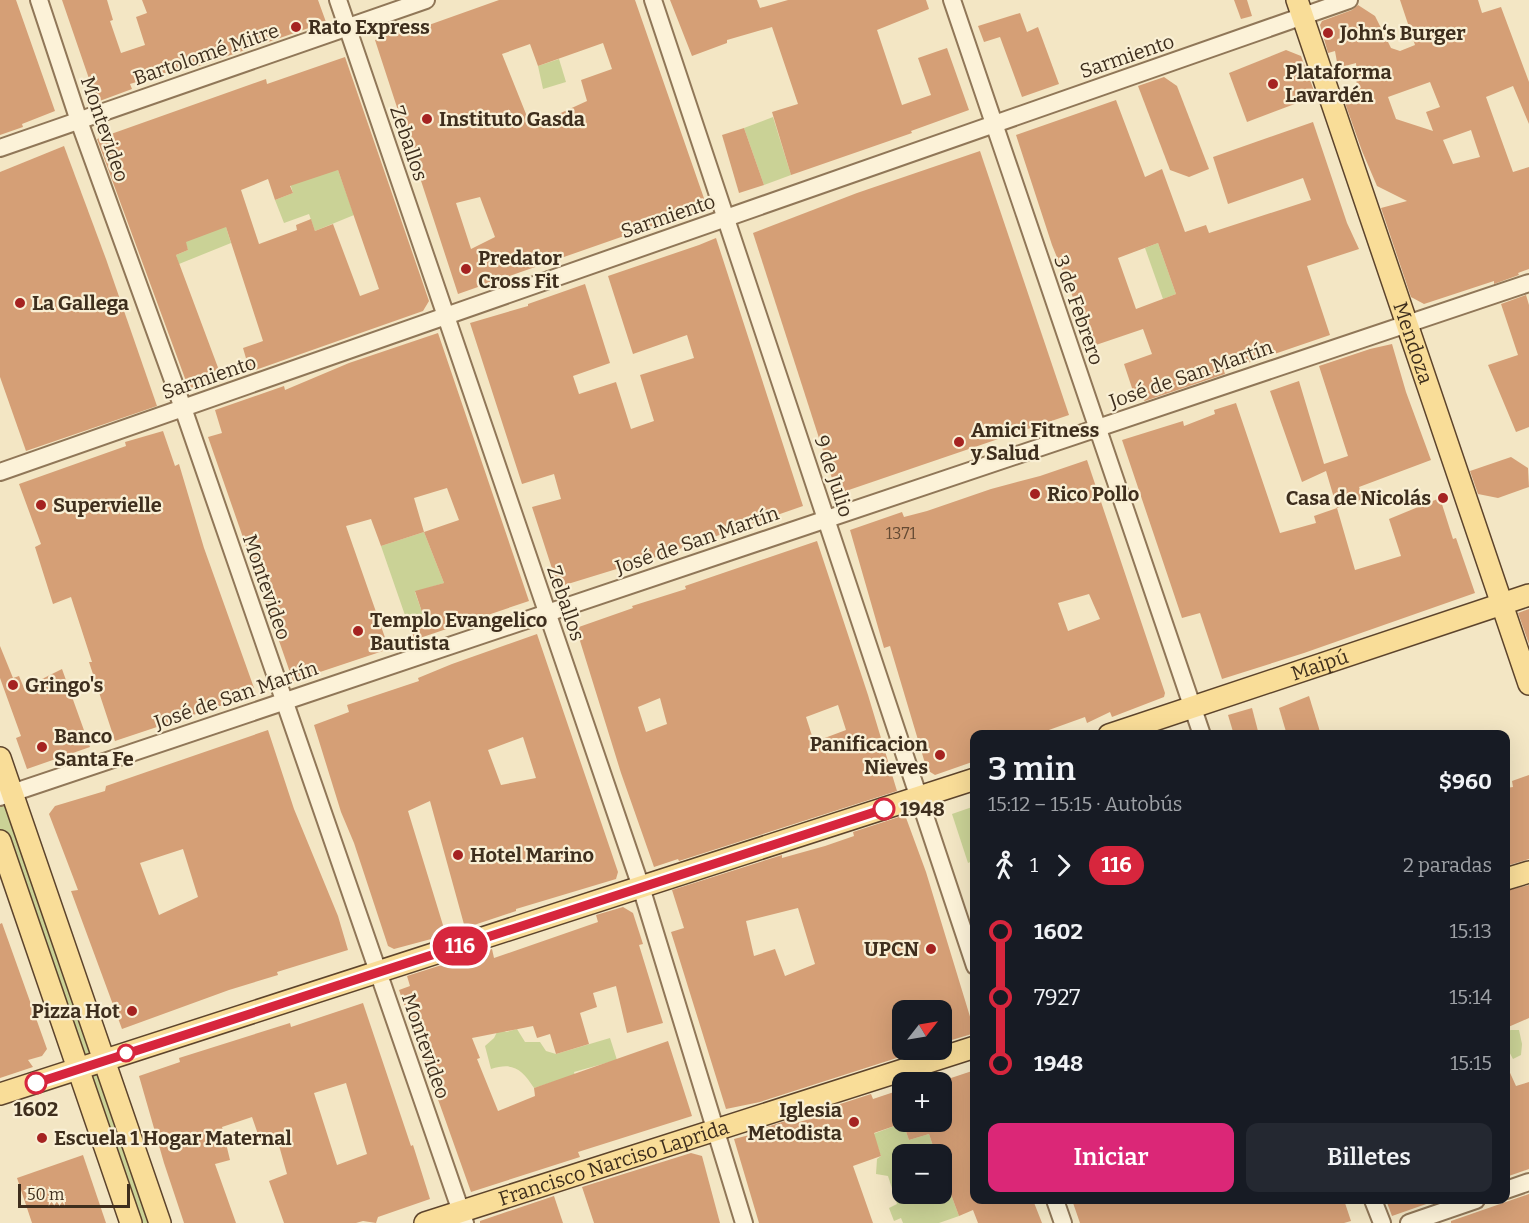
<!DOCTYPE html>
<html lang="es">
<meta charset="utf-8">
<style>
:root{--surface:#171b24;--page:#242831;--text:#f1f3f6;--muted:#9ea1a6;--accent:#db2777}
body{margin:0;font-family:Bitter,serif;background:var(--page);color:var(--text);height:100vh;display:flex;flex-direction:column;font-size:22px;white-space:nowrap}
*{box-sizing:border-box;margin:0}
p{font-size:20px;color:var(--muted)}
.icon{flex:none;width:33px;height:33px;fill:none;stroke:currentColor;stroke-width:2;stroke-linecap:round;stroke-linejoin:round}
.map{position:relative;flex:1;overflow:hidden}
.drawer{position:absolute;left:970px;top:730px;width:540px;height:474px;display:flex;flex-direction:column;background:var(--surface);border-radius:12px;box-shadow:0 6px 24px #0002}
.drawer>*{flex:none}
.badge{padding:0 12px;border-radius:20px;font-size:21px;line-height:39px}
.needle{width:39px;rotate:59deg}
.controls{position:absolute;left:892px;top:1000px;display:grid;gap:12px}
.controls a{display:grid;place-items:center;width:60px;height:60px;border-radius:12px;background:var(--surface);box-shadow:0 6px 24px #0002;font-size:30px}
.scale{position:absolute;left:18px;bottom:15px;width:112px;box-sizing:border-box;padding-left:6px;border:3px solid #3e2e1d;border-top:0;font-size:16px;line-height:21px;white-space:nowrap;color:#3e2e1d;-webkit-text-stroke:4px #f9efd4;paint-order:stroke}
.map>.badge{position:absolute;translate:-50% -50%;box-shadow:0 0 0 3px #fff}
.legs{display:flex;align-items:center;gap:9px;height:66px;padding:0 18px;font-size:20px}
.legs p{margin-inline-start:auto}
.headline{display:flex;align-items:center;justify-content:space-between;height:102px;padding:0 18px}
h1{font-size:33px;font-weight:600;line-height:45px}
.primary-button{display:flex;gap:12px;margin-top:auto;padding:12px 18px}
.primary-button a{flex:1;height:69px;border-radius:12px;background:var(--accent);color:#fff;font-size:24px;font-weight:600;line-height:69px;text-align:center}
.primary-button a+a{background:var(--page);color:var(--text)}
ul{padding:0 18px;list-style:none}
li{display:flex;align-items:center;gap:21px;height:66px;font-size:22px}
li i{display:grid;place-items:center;width:9px;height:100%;margin:0 8px;background:currentColor}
li i::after{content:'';width:15px;height:15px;margin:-8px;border:4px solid;border-radius:50%;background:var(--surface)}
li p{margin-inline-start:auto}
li:first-child i{background:linear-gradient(#0000 50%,currentColor 0)}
li:last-child i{background:linear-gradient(currentColor 50%,#0000 0)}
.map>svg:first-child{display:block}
</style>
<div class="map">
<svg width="1529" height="1223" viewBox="0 0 1529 1223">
<rect width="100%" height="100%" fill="#f3e6c4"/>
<g fill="#cad296">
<path d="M559,59L566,82L543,89L538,66Z"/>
<path d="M773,117L791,175L764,185L744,128Z"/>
<path d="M338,170L354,215L315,231L309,214L284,223L275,200L293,193L287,174Z"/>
<path d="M177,217L226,227L231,243L179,264L176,255L188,250Z"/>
<path d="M1158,243L1176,294L1163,299L1145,248Z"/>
<path d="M424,532L444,583L415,592L423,615L407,621L381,546Z"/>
<path d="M0,758L160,1223H131L0,841Z"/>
<path d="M975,806V860L968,863L952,814Z"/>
<path d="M499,1028L506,1032L517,1029L525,1042H540L546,1051L556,1054L610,1038L617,1060L574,1072L582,1100L556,1081L534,1088C522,1069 513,1062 491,1069L485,1046L494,1038Z"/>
<path d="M1511,1030H1519L1522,1044L1521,1055L1513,1059L1506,1046V1031Z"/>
<path d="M903,1123L909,1140L929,1134L936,1155H903V1194H942V1170L959,1216L939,1223H903L901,1218L894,1221L889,1208L897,1204L888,1176L876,1174L877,1159L881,1156L873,1134Z"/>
</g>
<g fill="#d59f76" fill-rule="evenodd">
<path d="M0,0H16L55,111L22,124L23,127L0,135Z"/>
<path d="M62,0H107L113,20L110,21L121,53L145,45L136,17L147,13L142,0H318L326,22L196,67L175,70L130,84L132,89L97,102Z"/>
<path d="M499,0H635L707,207L458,294L375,40L425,22L426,26ZM603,43L612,69L581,80L587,101L552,117L530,124L502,54L530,44L538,66ZM480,197L495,237L471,249L456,203Z"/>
<path d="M670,0H757L760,8L788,0H926L929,9L877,30L902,105L931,95L918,58L947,48L969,110L911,131L912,133L791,175L772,112L798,104L772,27L727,40V43L692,56Z"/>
<path d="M1234,0H1247L1252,16L1241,19Z"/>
<path d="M1400,0H1478L1482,13L1501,7L1529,82V124L1513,86L1486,97L1513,172L1529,167V269L1518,273L1519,275L1494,284V281L1424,304L1411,297L1381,208L1407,201L1377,186L1362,151L1345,103L1357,97L1356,63L1338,68L1335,51L1328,53L1320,25L1322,21L1352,10L1358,5L1375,16L1391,48L1400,51L1415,45ZM1430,82L1440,107L1426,112L1433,131L1396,119L1388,97ZM1471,130L1480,157L1453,164L1443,140Z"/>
<path d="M1020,13L1027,32L1038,27L1059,84L1022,97L1000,37L984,42L978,26Z"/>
<path d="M1286,50L1301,56L1316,96L1247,122L1229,73Z"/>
<path d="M345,57L429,301L423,311L250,372L243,348L263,341L226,227L186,242L188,250L176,255L223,381L190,392L97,139L266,79L267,84ZM338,170L379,289L360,296L333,224L315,231L311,219L296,225L297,230L259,244L241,190L268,179L275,200L293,193L290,186Z"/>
<path d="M1164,77L1177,86L1209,169L1189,177L1170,170L1138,86Z"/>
<path d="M1116,100L1145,177L1162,169L1185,232L1206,225L1209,233L1311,200L1303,178L1228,204L1213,157L1313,122L1347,223L1359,249L1307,266L1330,335L1224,371L1225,374L1145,401L1134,394L1124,364L1152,354L1143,329L1090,347L1071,292L1052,245L1016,135ZM1158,243L1176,294L1136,309L1118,258Z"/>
<path d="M744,128L764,185L739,193L722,135Z"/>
<path d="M64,146L106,259L157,406L26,451L0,377V172Z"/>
<path d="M980,151L1069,415L837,494L753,233L857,193Z"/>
<path d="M716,238L803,506L659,556L558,587L532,507L561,499L554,474L522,484L470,323L528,306V304L585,284L610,363L573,376L579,394L616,382L631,429L654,421L640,375L694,358L687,335L633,354L608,276L699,245Z"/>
<path d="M1526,295L1529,305V427L1516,432L1488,365L1518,355L1501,304Z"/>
<path d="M438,333L529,601L414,640L407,621L423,615L415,591L444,583L424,532L381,546L371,519L346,526L389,649L293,681L208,437L222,433L215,410L284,386L285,390L349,363ZM447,488L459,520L424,532L414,498Z"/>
<path d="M1392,344L1406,392L1431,460L1359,487L1363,499L1337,508L1326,471L1302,482L1270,391L1299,381L1324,464L1348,456L1319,366L1370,349Z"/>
<path d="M1236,403L1280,533L1316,523L1314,516L1337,508L1355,570L1401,556L1389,519L1440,498L1453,539L1456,538L1475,593L1304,653L1222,679L1200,613L1182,618L1122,440L1183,421L1184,426L1215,414L1214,410Z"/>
<path d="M163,431L175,466L179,464L204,548L254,688L224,698L226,704L115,741L89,662H92L71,597L53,604L35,547L41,544L19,484L126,446L125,442Z"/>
<path d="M1511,457L1528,468L1529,487L1498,498L1478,494L1470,471Z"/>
<path d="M1087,460L1165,693L1164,697L1112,717L1110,712L1087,723L1085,717L1035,735H975V761L935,775L927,770L890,646L884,648L850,530L902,512L904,517L927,511L991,489L1040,476ZM1089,594L1100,619L1068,631L1058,603Z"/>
<path d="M817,541L868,695L897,791L679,861L678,859L654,867L621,773L576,628L633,608L632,606L686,589L685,586ZM660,698L667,724L646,732L638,707ZM838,705L846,730L814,742L806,717Z"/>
<path d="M1529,609V644L1518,613Z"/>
<path d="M537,634L618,872L616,879L516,909V911L465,928L430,801L408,811L446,935L394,949L388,946L354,843L341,812L314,725L349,712L347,705L419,681L418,678L452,664ZM523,737L536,778L501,785L488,750Z"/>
<path d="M0,646L13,678L19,676L24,688L62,669L90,747L27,769L16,738L21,736L0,678Z"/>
<path d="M1309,696L1321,735H1287L1279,708Z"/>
<path d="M1252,708L1259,735H1234L1228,715Z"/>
<path d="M268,730L294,809L338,916L348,950L277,972L278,975L229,990L122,1029L71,891L78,890L49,814L55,806L105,791L106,786ZM183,849L198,897L159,915L140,863Z"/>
<path d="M1529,775V859L1506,866V788L1513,787L1512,781Z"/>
<path d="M905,815L926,872L975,1033L942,1043V1011H903V1056L760,1102L726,1109L671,932L684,928L672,890L782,855V858L825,846L854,836L853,832ZM798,908L815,964L785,976L775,949L754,956L746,921Z"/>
<path d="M1529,885V1018L1506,1028V974L1510,973L1506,961V891Z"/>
<path d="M623,907L633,913L643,944L639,945L663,1023L627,1033L616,986L593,993L597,1007L580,1013L589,1044L556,1054L550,1034L537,1038L533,1026L472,1038L480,1058L477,1059L498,1111L535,1096L534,1088L668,1041L692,1116L578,1152L580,1157L471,1192L399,990L410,986L407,976L492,949L494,958L598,922L596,915Z"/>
<path d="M2,923L47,1049L42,1056L28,1060L33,1067L0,1078V924Z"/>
<path d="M363,1003L411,1146L413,1145L430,1199L378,1217L376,1223L363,1221L356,1223H284L269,1181L287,1174L278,1142L262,1146L252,1117L222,1127L230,1160L215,1164L236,1223H184L164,1163L139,1076L180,1062L179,1058L290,1023L291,1027ZM346,1083L367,1154L337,1165L314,1093Z"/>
<path d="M1506,1064L1516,1086L1529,1082V1169L1506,1177Z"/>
<path d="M975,1070V1200H1033L1042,1223H978L973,1210L959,1216L942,1170V1155H936L929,1134L909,1140L903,1123L874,1133L881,1156L853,1166L873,1223H759L734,1139L765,1131L764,1128L794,1118L796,1123L836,1111L834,1106L871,1094L873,1099L903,1089V1122H942V1081Z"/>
<path d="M691,1153L702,1156L720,1223H594L582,1187Z"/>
<path d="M83,1155L106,1223H32L17,1178Z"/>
<path d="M1529,1194V1223H1451V1221Z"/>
<path d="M554,1196L563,1223H480V1221Z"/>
<path d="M1072,1200H1344L1351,1221L1344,1223H1080Z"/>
<path d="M1386,1200H1432V1202L1392,1216Z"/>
</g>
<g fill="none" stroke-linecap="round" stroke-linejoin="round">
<defs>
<g id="minor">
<path d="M39,0L79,121L183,408L465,1223"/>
<path d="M338,0L641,887L744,1223"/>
<path d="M653,0L975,966"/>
<path d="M952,0L1202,735"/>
<path d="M0,148L426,0"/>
<path d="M0,472L1349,0"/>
<path d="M0,797L1529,283"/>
<path d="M1506,1190L1529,1182"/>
<path d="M1055,1200L1063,1223"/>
<path d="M1373,1200L1382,1223"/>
<path d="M1409,1223L1476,1200"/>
</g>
<g id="major">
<path id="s1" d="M1297,0L1529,684"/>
<path id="s2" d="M1109,735L1529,595"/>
<path d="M0,758L160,1223"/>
<path d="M0,841L131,1223"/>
<path d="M1506,879L1529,872"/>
<path d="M0,1094L975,779"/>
<path id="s3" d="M425,1223L975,1047"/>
</g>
</defs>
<use href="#minor" stroke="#907758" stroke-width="20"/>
<use href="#major" stroke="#5d442c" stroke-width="24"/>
<use href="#minor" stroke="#fcf2d8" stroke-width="16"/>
<use href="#major" stroke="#f9dd98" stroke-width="21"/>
</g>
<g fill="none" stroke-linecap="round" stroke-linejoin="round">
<defs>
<path id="line-1" d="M36,1083L884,809"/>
</defs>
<use href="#line-1" stroke="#fff" stroke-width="14"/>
<use href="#line-1" stroke="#d7263d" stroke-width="9"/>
</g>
<g fill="#a52321" stroke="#f9efd4" stroke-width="2">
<circle cx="296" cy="27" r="6"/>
<circle cx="1328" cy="33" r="6"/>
<circle cx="1273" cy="84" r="6"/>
<circle cx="427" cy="119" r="6"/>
<circle cx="466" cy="269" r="6"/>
<circle cx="20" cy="303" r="6"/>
<circle cx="959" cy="442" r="6"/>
<circle cx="1035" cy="494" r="6"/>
<circle cx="1443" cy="498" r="6"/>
<circle cx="41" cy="505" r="6"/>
<circle cx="358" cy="631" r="6"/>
<circle cx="13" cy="685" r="6"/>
<circle cx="42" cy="747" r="6"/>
<circle cx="940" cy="755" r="6"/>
<circle cx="458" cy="855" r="6"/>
<circle cx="931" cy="949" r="6"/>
<circle cx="132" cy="1011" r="6"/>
<circle cx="854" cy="1122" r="6"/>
<circle cx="42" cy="1138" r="6"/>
</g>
<g fill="#fff" stroke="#d7263d" stroke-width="3">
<circle cx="884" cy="809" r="10"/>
<circle cx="126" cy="1053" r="8"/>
<circle cx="36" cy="1083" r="10"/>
</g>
<g text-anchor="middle" stroke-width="4.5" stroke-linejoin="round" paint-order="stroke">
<g font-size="16" fill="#644a33">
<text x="901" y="539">1371</text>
</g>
<g font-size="20" font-weight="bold" fill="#3e2e1d" stroke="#f9efd4" text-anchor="start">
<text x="308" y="34">Rato Express</text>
<text x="1340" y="40">John‘s Burger</text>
<text x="1285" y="79">Plataforma<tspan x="1285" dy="23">Lavardén</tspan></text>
<text x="439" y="126">Instituto Gasda</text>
<text x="478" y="265">Predator<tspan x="478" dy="23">Cross Fit</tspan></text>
<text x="32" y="310">La Gallega</text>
<text x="971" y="437">Amici Fitness<tspan x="971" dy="23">y Salud</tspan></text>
<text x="1047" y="501">Rico Pollo</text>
<text x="1431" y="505" text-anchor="end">Casa de Nicolás</text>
<text x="53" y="512">Supervielle</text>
<text x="370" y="627">Templo Evangelico<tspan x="370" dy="23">Bautista</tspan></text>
<text x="25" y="692">Gringo's</text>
<text x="54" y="743">Banco<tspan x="54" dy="23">Santa Fe</tspan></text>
<text x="928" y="751" text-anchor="end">Panificacion<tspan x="928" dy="23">Nieves</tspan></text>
<text x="470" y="862">Hotel Marino</text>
<text x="919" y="956" text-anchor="end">UPCN</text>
<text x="120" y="1018" text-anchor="end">Pizza Hot</text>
<text x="842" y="1117" text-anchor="end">Iglesia<tspan x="842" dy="23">Metodista</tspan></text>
<text x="54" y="1145">Escuela 1 Hogar Maternal</text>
</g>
<g font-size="20" fill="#3e2e1d" stroke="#f9efd4">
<text transform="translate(206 54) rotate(-19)" y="7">Bartolomé Mitre</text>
<text transform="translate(1127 56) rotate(-19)" y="7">Sarmiento</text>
<text transform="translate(105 129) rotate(71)" y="7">Montevideo</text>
<text transform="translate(409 143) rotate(71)" y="7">Zeballos</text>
<text transform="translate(668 216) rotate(-19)" y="7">Sarmiento</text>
<text transform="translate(1079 310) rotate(71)" y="7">3 de Febrero</text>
<text dy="7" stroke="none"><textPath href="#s1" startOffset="362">Mendoza</textPath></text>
<text transform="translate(1191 374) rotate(-19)" y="7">José de San Martín</text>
<text transform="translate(209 377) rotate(-19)" y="7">Sarmiento</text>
<text transform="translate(834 476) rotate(72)" y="7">9 de Julio</text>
<text transform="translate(697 540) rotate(-19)" y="7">José de San Martín</text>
<text transform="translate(267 587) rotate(71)" y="7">Montevideo</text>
<text transform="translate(566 603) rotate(71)" y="7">Zeballos</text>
<text dy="7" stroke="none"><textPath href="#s2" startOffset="222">Maipú</textPath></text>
<text transform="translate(236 695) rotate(-19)" y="7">José de San Martín</text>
<text transform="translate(426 1046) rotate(71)" y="7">Montevideo</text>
<text dy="7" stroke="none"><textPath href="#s3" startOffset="198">Francisco Narciso Laprida</textPath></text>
</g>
<g font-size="20" font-weight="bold" fill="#3e2e1d" stroke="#f9efd4" text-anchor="start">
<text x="900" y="816">1948</text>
<text x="36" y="1116" text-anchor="middle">1602</text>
</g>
</g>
</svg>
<div class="controls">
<a><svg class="needle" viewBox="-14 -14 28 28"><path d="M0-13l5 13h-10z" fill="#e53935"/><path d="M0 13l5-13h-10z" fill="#9ea1a6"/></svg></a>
<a>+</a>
<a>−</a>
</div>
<div class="scale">50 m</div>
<b class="badge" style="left:460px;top:946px;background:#d7263d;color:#fff">116</b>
<section class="drawer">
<div class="headline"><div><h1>3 min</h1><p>15:12 – 15:15 · Autobús</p></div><b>$960</b></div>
<div class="legs"><svg class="icon" aria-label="walk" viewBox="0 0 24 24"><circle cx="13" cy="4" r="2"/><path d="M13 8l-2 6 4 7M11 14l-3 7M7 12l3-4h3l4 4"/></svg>1<svg class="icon" aria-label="forward" viewBox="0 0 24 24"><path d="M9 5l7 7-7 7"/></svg><b class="badge" style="background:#d7263d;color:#fff">116</b><p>2 paradas</p></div>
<ul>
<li><i style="color:#d7263d"></i><b>1602</b><p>15:13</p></li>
<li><i style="color:#d7263d"></i><span>7927</span><p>15:14</p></li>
<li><i style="color:#d7263d"></i><b>1948</b><p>15:15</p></li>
</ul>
<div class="primary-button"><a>Iniciar</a><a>Billetes</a></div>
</section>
</div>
